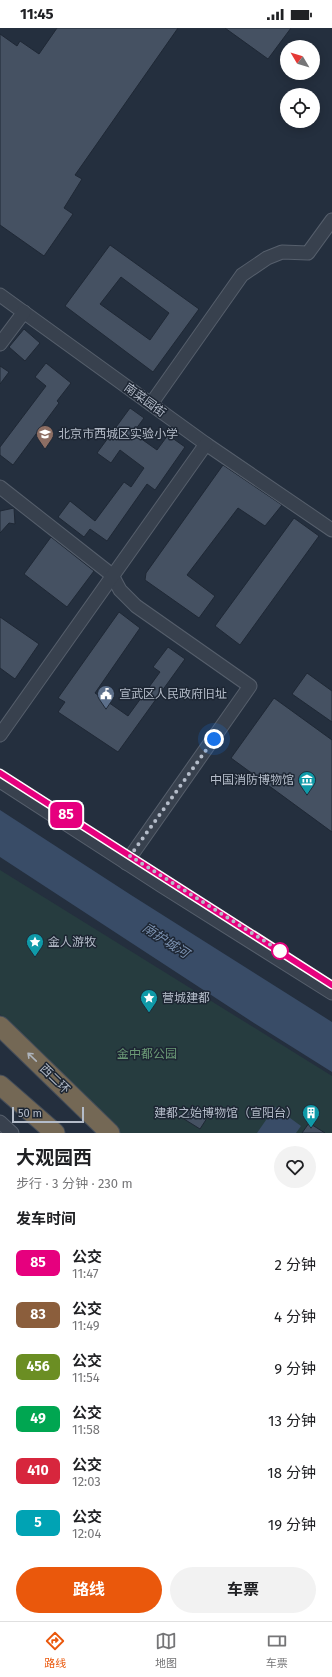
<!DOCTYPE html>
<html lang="zh">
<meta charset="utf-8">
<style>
:root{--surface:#fff;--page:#f2f2f2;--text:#202124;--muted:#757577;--line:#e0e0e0;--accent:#ea580c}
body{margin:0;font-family:"Fira Sans","Noto Sans SC",sans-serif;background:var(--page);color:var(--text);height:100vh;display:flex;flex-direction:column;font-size:15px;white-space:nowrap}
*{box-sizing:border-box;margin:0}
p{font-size:13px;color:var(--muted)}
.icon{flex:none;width:22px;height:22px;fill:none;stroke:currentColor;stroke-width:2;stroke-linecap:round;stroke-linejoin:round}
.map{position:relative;height:1105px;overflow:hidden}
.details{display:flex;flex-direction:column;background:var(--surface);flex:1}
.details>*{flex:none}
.badge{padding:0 8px;border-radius:6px;font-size:14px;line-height:26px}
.needle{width:26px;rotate:308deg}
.controls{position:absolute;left:280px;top:12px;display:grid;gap:8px}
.controls a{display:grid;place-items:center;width:40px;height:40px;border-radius:50%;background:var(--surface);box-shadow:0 2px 10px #0003;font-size:20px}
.scale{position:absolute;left:12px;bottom:10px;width:72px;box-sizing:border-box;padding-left:4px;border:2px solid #b4bcc9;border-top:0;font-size:11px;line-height:14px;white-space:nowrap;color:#b4bcc9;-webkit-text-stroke:3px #1d2633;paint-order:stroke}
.you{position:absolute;width:20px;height:20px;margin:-10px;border:3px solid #fff;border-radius:50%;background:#1a73e8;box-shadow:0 0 0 6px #1a73e833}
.map>.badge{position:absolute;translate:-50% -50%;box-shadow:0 0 0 2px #fff}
h2{padding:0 16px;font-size:15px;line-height:36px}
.round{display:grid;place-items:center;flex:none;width:42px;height:42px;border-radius:21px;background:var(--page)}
.head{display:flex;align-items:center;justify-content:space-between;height:68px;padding:0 16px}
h1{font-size:19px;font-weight:700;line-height:30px}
.button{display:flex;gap:8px;margin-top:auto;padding:8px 16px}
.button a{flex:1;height:46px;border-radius:24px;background:var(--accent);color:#fff;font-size:16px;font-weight:700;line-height:46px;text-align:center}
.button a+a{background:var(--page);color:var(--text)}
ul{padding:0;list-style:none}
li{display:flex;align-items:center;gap:12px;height:52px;padding:0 16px}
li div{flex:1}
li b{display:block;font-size:15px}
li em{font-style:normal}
li .badge{min-width:44px;font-weight:700;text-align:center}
.status{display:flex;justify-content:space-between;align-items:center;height:28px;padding:0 20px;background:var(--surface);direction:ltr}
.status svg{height:11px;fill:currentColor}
.tabs{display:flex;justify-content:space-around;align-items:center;height:56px;border-top:1px solid var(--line);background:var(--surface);font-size:11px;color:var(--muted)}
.tabs a{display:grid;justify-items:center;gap:2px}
.tabs .current{color:var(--accent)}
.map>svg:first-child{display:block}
</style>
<div class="status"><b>11:45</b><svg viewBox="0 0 49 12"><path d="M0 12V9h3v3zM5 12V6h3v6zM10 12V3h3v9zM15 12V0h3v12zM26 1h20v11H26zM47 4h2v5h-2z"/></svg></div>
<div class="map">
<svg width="332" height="1105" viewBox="0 0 332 1105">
<rect width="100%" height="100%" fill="#242f3e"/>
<path fill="#263c3f" d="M0,842L332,1048V1105H112L0,986Z"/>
<g fill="#394c67">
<path d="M0,782L131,867L332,994V1044L254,995L0,829Z"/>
<path d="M275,1079L301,1098L296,1105H257Z"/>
</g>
<g fill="#455162" stroke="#1f2835" fill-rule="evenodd">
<path d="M57,0H178L75,147L82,151L64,180L73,186L44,228L0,197V6L17,18L20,13L39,26Z"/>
<path d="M225,0H291L268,31Z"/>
<path d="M110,217L199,281L153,344L65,278ZM121,249L169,285L150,312L100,276Z"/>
<path d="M24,301L40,315L25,333L9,319Z"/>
<path d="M46,335L71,355L57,373L59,375L13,437L0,427V419L46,358L35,349Z"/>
<path d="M0,338L9,344L0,356Z"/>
<path d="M130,380L144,390L133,405L157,422L168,407L185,419L155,462L147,456L107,513L90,501L84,509L58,489L70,473L95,493L124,454L131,459L144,440L120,422L111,435L97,425Z"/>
<path d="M223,437L282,477L265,498L238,480L187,547L215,568L199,590L145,552L146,545Z"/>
<path d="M14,480L15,496L9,495L0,505V483Z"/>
<path d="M294,490L319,508L240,617L215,598Z"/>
<path d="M51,509L94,543L67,579L24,546Z"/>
<path d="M119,584L140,600L95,665L128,688L160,644L153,639L168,619L185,631L118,724L58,684L65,674L58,670Z"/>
<path d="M0,589L39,616L15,651L0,640Z"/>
<path d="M307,645L332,663V694L292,666Z"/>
<path d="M274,670L332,712V804L231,730Z"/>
<path d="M192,1077L209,1087L200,1101L184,1091Z"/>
<path d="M309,1095L325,1105H302Z"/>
</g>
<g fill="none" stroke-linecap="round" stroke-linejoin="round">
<defs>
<g id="minor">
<path d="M0,267L206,416L332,502"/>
<path d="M0,316L24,284"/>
<path d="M151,376L242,247L267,230L282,224L308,225L332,192"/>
<path d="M0,459L112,547L120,562L136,578L250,658L126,835"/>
<path d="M0,707L206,416"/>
<path d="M0,753L162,858L332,965"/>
<path d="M0,1094L12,1105"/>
</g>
<g id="highway">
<path d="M0,998L110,1105"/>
<path d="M0,1057L55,1105"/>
</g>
</defs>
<use href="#minor" stroke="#565f6c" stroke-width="15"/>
<use href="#highway" stroke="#434c59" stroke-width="21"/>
<use href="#minor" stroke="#38414e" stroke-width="13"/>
<use href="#highway" stroke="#746855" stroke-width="19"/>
</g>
<defs><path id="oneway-shaft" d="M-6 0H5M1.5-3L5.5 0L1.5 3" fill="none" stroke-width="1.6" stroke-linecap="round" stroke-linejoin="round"/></defs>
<use stroke="#aeb4bd" href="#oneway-shaft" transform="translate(32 1029) rotate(-136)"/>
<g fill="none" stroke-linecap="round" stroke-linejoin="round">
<defs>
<path id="line" d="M0,745L332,957"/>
</defs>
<use href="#line" stroke="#fff" stroke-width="9"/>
<use href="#line" stroke="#e6007e" stroke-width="6"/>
<path stroke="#b4bcc9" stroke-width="4" stroke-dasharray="0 7.2" d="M214,711L130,828L282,924L280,923"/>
</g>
<defs>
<symbol id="school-pin" viewBox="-11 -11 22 30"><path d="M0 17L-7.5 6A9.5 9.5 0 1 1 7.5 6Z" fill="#8d6e63" stroke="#1d2633"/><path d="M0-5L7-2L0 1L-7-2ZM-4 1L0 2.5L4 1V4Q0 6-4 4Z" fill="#fff"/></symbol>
<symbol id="civic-pin" viewBox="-11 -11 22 30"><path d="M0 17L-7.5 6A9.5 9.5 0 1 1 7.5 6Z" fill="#5c6f8a" stroke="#1d2633"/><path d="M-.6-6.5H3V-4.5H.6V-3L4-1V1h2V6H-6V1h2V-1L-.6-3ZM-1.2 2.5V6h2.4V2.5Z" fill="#fff"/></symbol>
<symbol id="museum-pin" viewBox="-11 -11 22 30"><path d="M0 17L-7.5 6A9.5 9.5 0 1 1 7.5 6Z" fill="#0f9aa8" stroke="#1d2633"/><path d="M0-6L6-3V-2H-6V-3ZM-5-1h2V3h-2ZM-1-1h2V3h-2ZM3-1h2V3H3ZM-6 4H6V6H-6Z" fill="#fff"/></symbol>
<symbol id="sight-pin" viewBox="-11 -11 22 30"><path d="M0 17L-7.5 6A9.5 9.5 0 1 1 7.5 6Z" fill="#0f9aa8" stroke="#1d2633"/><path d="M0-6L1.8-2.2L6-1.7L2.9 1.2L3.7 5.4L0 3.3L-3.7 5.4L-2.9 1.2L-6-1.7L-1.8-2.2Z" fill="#fff"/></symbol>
<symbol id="building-pin" viewBox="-11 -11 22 30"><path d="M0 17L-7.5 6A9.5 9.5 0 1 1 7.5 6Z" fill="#0f9aa8" stroke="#1d2633"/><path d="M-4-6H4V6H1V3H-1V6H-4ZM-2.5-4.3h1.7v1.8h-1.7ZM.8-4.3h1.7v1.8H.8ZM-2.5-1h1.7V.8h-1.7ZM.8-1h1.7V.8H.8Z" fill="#fff"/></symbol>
</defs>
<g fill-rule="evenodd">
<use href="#school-pin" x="35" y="396" width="20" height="27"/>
<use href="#civic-pin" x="96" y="656" width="20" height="27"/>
<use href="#museum-pin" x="297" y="742" width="20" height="27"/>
<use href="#sight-pin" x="25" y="904" width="20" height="27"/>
<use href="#sight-pin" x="139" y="960" width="20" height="27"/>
<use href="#building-pin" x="301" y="1075" width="20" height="27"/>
</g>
<circle fill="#fff" stroke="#e6007e" stroke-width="2" cx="280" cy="923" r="8"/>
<g text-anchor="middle" stroke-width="3" stroke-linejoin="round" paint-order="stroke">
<g font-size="12" fill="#b4bcc9" stroke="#1d2633">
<text transform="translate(145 372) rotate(36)" y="4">南菜园街</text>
<text transform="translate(55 1051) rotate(44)" y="4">西二环</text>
</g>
<g font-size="12" fill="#b4bcc9" stroke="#1d2633" text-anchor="start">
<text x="58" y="410">北京市西城区实验小学</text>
<text x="119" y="670">宣武区人民政府旧址</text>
<text x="294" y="756" text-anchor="end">中国消防博物馆</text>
<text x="48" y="918">金人游牧</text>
<text x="162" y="974">营城建都</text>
<text x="298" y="1089" text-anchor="end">建都之始博物馆（宣阳台）</text>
</g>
<g font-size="12" fill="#6b9a76" stroke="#1d2633">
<text x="147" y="1030">金中都公园</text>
</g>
<g font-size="13" font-style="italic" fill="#7c92b1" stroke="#1d2633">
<text transform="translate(166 912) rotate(33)" y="5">南护城河</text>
</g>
</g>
</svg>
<div class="controls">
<a><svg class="needle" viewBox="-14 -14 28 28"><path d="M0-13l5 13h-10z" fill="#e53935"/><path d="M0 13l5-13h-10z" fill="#757577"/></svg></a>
<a><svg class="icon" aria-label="locate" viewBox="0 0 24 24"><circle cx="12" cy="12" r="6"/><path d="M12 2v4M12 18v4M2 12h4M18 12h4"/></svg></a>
</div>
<div class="scale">50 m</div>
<div class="you" style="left:214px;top:711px"></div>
<b class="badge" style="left:66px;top:787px;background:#e6007e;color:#fff">85</b>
</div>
<section class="details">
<div class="head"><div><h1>大观园西</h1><p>步行 · 3 分钟 · 230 m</p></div><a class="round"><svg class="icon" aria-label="heart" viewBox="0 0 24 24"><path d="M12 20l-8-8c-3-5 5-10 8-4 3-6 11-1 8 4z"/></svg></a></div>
<h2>发车时间</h2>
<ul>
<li><span class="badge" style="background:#e6007e;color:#fff">85</span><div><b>公交</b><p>11:47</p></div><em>2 分钟</em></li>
<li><span class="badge" style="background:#8b5e3c;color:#fff">83</span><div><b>公交</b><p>11:49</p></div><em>4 分钟</em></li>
<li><span class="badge" style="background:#6b8e23;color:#fff">456</span><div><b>公交</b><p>11:54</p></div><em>9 分钟</em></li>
<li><span class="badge" style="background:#00a651;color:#fff">49</span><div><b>公交</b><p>11:58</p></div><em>13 分钟</em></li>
<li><span class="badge" style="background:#d7263d;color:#fff">410</span><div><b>公交</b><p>12:03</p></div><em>18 分钟</em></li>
<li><span class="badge" style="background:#00a3b4;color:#fff">5</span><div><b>公交</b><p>12:04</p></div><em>19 分钟</em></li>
</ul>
<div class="button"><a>路线</a><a>车票</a></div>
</section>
<nav class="tabs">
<a class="current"><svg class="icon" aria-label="directions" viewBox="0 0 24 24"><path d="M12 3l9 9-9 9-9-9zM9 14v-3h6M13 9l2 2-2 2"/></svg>路线</a>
<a><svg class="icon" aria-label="map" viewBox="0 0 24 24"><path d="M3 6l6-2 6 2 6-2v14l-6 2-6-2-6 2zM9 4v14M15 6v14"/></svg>地图</a>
<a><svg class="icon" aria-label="tickets" viewBox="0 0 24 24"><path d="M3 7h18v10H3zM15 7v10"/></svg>车票</a>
</nav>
